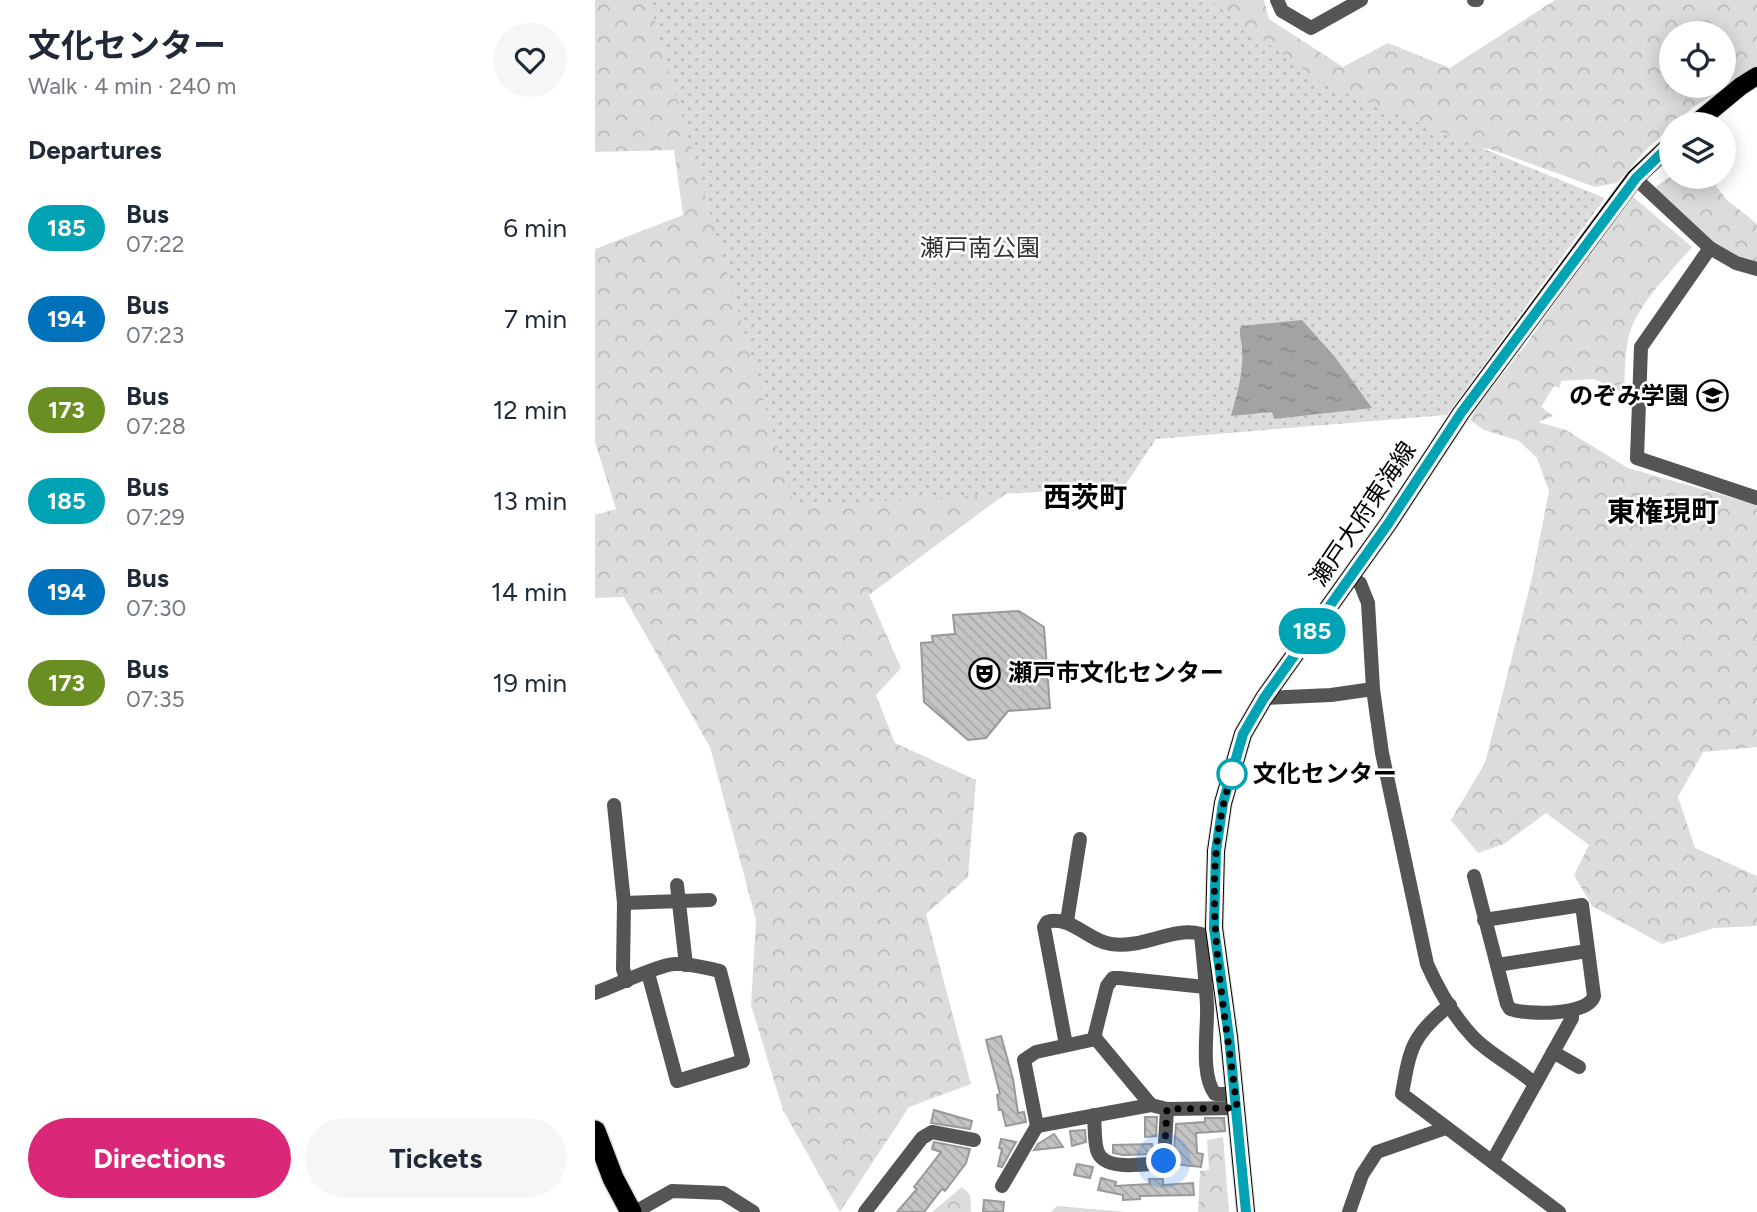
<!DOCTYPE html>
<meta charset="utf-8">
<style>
:root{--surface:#fff;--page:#f6f6f7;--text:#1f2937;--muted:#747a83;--accent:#db2777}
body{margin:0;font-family:Figtree,"Noto Sans JP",sans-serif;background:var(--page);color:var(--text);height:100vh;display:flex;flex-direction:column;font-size:26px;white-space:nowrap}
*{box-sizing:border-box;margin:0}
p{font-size:23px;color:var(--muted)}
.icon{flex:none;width:38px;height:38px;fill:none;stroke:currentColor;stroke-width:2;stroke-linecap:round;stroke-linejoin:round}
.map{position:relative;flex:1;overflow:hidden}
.sheet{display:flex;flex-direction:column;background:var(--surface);width:595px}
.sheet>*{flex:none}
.badge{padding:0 14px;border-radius:23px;font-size:24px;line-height:46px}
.buttons{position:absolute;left:1064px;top:21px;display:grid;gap:14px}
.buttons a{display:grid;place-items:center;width:77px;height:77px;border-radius:50%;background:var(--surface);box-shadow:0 4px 18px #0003;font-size:35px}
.you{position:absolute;width:35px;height:35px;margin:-18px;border:5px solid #fff;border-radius:50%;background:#1a73e8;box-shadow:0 0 0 10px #1a73e833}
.map>.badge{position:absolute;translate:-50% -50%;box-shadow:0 0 0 4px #fff}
h2{padding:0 28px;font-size:26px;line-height:63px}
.round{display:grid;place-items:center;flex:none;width:74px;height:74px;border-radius:37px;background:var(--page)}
.headline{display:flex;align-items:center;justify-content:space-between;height:119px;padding:0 28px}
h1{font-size:33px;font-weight:700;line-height:52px}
.primary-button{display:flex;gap:14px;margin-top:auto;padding:14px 28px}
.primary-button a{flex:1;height:80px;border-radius:42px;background:var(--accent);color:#fff;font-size:28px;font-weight:700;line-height:80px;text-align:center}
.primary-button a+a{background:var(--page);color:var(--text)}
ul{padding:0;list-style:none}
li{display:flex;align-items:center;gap:21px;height:91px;padding:0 28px}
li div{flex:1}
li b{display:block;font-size:26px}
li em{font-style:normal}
li .badge{min-width:77px;font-weight:700;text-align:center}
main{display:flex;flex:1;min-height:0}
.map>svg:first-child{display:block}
</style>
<main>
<section class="sheet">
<div class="headline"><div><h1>文化センター</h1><p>Walk · 4 min · 240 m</p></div><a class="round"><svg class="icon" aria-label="heart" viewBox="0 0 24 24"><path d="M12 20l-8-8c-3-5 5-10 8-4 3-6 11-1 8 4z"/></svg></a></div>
<h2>Departures</h2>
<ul>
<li><span class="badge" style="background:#00a3b4;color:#fff">185</span><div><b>Bus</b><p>07:22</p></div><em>6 min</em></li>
<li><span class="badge" style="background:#0072bc;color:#fff">194</span><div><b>Bus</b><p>07:23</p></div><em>7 min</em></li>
<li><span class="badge" style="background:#6b8e23;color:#fff">173</span><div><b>Bus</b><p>07:28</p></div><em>12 min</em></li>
<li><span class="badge" style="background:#00a3b4;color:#fff">185</span><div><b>Bus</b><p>07:29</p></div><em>13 min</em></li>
<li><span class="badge" style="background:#0072bc;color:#fff">194</span><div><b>Bus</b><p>07:30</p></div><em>14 min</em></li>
<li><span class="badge" style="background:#6b8e23;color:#fff">173</span><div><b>Bus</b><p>07:35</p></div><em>19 min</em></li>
</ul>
<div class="primary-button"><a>Directions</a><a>Tickets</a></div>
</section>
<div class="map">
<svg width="1162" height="1212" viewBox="0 0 1162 1212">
<defs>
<pattern id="forest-crowns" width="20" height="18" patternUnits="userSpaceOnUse" patternTransform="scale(1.75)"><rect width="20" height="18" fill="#dcdcdc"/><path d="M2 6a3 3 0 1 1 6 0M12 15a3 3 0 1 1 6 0" fill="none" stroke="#bbb"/></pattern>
<pattern id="park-dots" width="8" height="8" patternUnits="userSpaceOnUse" patternTransform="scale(1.75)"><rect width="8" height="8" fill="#dcdcdc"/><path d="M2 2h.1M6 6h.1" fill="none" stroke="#bbb" stroke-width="1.8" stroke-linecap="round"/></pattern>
<pattern id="water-ripples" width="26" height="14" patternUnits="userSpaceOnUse" patternTransform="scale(1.75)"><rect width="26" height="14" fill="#a3a3a3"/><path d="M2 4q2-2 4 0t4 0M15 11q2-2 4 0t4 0" fill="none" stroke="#8b8b8b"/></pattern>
<pattern id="building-back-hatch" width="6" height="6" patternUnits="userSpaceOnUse" patternTransform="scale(1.75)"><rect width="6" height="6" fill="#c4c4c4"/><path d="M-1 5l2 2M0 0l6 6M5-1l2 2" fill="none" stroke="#a7a7a7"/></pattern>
</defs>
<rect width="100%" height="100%" fill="#fff"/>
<g fill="url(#forest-crowns)" fill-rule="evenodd">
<path d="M0,0H336L428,481L274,595L306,668L281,695L300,743L381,780L373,877L331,914L376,1084L314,1107L245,1212L188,1110L156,1005L161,920L115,747L29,597L0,598V515L21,509L0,442V249L88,215L79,150L0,152Z"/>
<path d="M487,0H669L674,19L748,67L793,43L855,68L960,0H1162V67L1097,108L1079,124H1076V127L1053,148L1022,183L1000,187L895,149L745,139ZM1076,33H1129V86H1076Z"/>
<path d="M1076,176L1114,177L1132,200L1162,224V264L1126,254L1059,188Z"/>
<path d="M1036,195L1097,247C1075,273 1046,300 1035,332C1029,351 1030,374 1029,393L999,379L966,381L965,388L959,386L946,407L958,416L943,422L971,430L1033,468L1162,505V747L1108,752L1083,797L1100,848L1162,876V926L1119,928L1067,944L997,906L979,875L994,845L951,813L909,844L883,853L856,820L890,763L937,578L954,491L942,458L924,441L889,430L875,420L883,406L932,343Z"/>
<path d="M628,1137L634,1212H603L605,1171L614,1170L612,1140Z"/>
<path d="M367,1187L375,1195L376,1212H337Z"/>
<path d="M462,1206L532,1212H456Z"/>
</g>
<path fill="url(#park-dots)" d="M54,0H614L728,84L1010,198L852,415L561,439L529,487L199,506Z"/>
<path fill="url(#water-ripples)" d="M707,320L740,357L777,408L679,419L677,412L636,416C642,394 649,372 647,349C647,340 643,335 646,326Z"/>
<g fill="url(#building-back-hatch)" stroke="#999" stroke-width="2">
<path d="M424,611L449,627L455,708L413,711L391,738L373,740L329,702L326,643L338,642L337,636L360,634L358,615Z"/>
<path d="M406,1036L418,1079L423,1113L429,1112L431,1122L411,1126L407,1110H404L402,1095L405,1094L391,1040Z"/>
<path d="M339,1110L377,1121L375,1129L336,1123Z"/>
<path d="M550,1117H562L561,1136L550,1137Z"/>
<path d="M610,1118H629L630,1131L601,1133L602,1153L608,1154L606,1167L578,1164L581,1124L610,1122Z"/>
<path d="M490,1130L491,1142L477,1146L475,1131Z"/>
<path d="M459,1134L468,1147L439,1150L443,1144Z"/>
<path d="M406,1139L421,1142L407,1167L403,1166L407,1149L404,1148Z"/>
<path d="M339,1142L375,1149L371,1163L350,1191L347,1189L329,1212H302L322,1189L319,1187L346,1152L337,1149Z"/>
<path d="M557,1144L558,1154L528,1155L518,1153V1145Z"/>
<path d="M482,1164L498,1167L495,1178L479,1175Z"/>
<path d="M506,1178L521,1182L520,1186L555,1184L554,1179H568V1185L598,1183L599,1195L545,1196V1199L528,1200V1195L503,1190Z"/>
<path d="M389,1200L409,1202L408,1212H388Z"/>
</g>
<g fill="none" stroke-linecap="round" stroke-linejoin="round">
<defs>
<g id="primary">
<path d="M1100,124L1146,86L1162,76"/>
<path d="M651,1212L634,1037L619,928L621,851L628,803L648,734L669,698L793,524L866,413L1040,178L1076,144"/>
</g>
<path id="highway" d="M0,1131L18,1178L36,1212"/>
</defs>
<use href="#primary" stroke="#dbdbdb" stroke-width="20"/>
<use href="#highway" stroke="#dbdbdb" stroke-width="24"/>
<g stroke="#555" stroke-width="14">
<path d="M682,0L687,11L716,28L766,0"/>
<path d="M879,0H882"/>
<path d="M1040,178L1115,248L1141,263L1162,269"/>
<path d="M1115,248L1046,347L1042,458L1162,498"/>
<path d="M755,578L765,583L773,603L778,689L787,753L832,964C844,991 859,1017 879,1038C897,1056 921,1067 940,1084"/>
<path d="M669,698L736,695L778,689"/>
<path d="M19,805L29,903L28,969L32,981"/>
<path d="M879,876L912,1004L915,1009C932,1015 993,1016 999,996L987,905L889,920"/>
<path d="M82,885L91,965"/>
<path d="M29,903L115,900"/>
<path d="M472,921L485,839"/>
<path d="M902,965L992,951"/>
<path d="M0,993C17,987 65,964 80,964C95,963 111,968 125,971L148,1061L82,1081L53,973"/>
<path d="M855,1005C817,1035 815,1048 807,1094L964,1212"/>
<path d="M471,1045L449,927L452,922C476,915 493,941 516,944C549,949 578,926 606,934C608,958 611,982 612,1006C613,1031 605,1074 620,1094H640"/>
<path d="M958,1052L984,1067"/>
<path d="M556,1105L501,1039L500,1034L512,986L518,978H524L610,987"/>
<path d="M499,1115C500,1126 499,1139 502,1150C508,1172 549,1164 565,1163L569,1161L572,1109"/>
<path d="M442,1126L556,1105L572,1109L642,1108"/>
<path d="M897,1162L977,1018V1012"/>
<path d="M407,1186L442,1126L429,1060L441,1052L501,1039"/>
<path d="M40,1212L77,1191L128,1193L158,1212"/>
<path d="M270,1212L327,1138L337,1132L379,1140"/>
<path d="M754,1212L767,1175L782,1152L851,1128"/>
</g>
<use href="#primary" stroke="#000" stroke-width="18"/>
<use href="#highway" stroke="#000" stroke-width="21"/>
</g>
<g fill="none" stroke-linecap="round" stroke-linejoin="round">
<defs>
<path id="line" d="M651,1212L634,1037L619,928L621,851L628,803L648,734L669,698L793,524L866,413L1041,178L1076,144"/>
</defs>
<use href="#line" stroke="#fff" stroke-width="16"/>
<use href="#line" stroke="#00a3b4" stroke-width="10"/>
<path stroke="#000" stroke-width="7" stroke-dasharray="0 12.6" d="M569,1161L572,1109L642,1108C629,999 601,880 637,774"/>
</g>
<defs>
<symbol id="school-ring" viewBox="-11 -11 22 22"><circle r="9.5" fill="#fff" stroke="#000" stroke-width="1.5"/><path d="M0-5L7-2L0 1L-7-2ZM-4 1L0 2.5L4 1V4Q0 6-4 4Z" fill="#000"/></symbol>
<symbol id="theatre-ring" viewBox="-11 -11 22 22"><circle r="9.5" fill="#fff" stroke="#000" stroke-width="1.5"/><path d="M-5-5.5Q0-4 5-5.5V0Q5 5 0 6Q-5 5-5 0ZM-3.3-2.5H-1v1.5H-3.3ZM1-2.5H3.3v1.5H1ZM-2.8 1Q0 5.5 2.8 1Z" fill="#000"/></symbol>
</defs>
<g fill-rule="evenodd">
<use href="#school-ring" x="1100" y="378" width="35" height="35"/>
<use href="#theatre-ring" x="372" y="656" width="35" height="35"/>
</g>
<circle fill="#fff" stroke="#00a3b4" stroke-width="3.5" cx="637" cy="774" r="14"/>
<g text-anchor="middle" stroke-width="5" stroke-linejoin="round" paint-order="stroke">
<g font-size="24" fill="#333" stroke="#fff">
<text x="385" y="256">瀬戸南公園</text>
</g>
<g font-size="24" font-weight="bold" fill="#000" stroke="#fff" text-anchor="end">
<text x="1094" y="404">のぞみ学園</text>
<text x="413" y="681" text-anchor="start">瀬戸市文化センター</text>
</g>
<g font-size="24" fill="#000" stroke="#fff">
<text transform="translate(768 514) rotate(-56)" y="8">瀬戸大府東海線</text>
</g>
<g font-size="24" font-weight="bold" fill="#000" stroke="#fff" text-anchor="start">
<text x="658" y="782">文化センター</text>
</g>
<g font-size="28" font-weight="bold" fill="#000" stroke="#fff">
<text x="490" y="507">西茨町</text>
<text x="1068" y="521">東権現町</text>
</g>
</g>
</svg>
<div class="buttons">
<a><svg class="icon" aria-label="locate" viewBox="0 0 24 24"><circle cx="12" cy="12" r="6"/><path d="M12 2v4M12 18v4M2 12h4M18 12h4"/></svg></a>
<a><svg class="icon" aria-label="layers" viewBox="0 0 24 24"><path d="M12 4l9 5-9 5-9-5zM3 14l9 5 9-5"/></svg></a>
</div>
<div class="you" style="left:569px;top:1161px"></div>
<b class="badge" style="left:717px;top:631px;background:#00a3b4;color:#fff">185</b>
</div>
</main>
